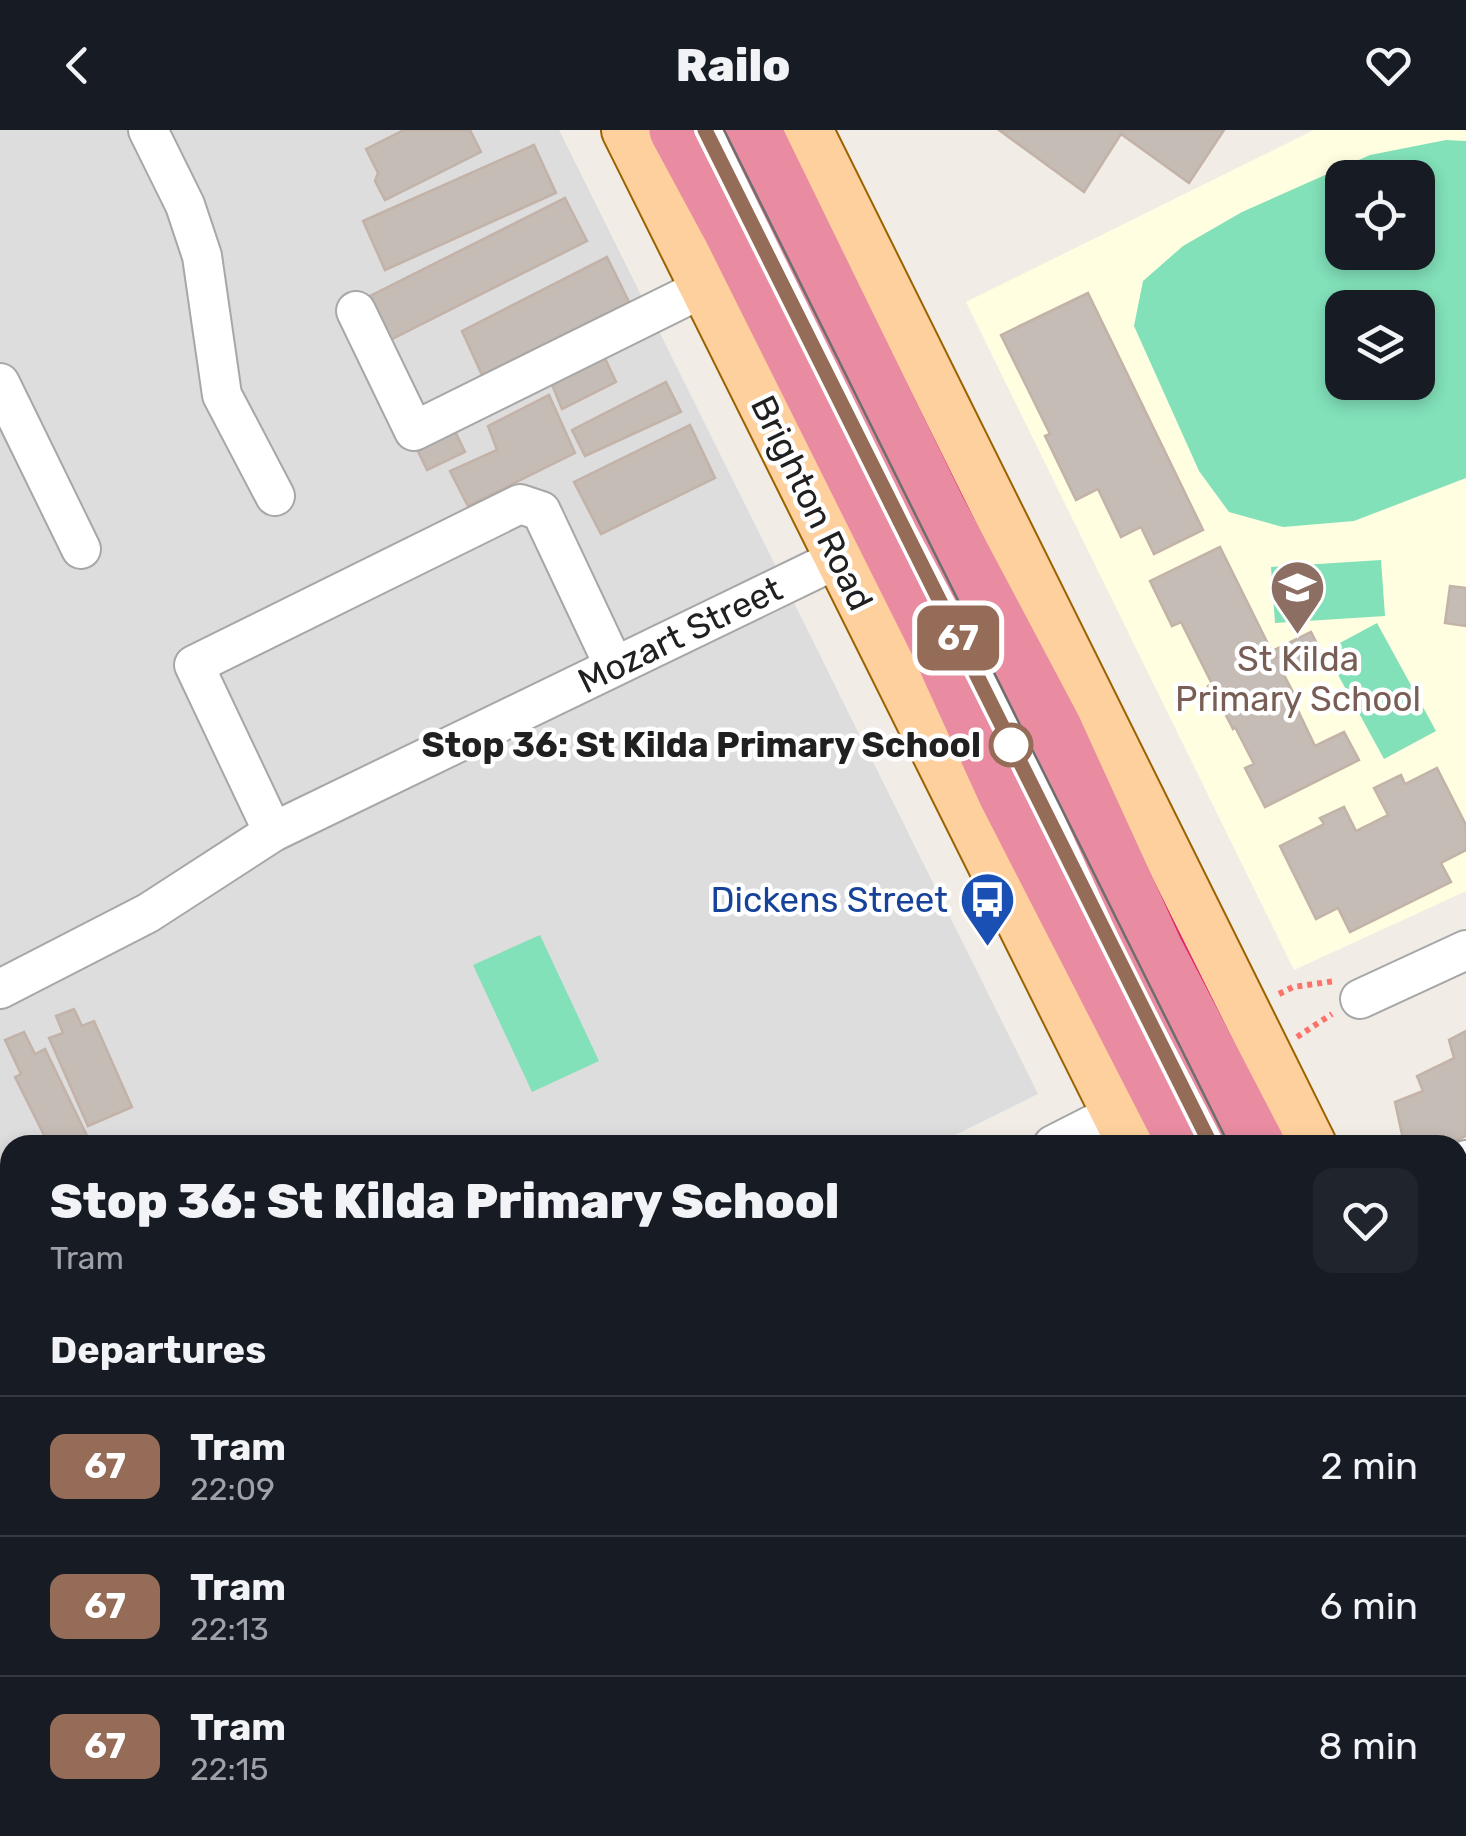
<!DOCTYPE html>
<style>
:root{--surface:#171b24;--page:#20242c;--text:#f1f3f6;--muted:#9ea1a6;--line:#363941}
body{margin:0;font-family:Rubik,sans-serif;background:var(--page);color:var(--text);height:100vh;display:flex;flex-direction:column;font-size:38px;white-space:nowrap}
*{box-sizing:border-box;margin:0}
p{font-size:32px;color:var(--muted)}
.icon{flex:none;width:55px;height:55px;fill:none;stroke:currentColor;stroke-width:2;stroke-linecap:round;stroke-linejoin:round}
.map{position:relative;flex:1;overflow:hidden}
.drawer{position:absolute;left:0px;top:1005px;width:1468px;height:702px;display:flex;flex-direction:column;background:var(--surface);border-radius:30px 30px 0 0;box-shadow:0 5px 15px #0003}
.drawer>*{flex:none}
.badge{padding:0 20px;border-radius:15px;font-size:35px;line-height:65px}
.tools{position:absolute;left:1325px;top:30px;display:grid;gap:20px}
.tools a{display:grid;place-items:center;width:110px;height:110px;border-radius:20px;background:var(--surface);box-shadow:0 5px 15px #0003;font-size:50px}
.map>.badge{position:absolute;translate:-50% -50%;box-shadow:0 0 0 5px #fff}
h2{padding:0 50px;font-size:38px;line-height:90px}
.round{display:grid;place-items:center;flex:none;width:105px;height:105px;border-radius:20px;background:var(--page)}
.headline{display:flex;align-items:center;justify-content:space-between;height:170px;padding:0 50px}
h1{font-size:48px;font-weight:800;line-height:75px}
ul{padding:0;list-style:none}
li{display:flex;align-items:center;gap:30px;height:140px;padding:0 50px;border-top:2px solid var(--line)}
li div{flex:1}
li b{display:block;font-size:38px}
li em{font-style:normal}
li .badge{min-width:110px;font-weight:700;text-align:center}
header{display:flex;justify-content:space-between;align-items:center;height:130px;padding:0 50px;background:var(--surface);font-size:45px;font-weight:800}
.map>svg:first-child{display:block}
</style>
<header><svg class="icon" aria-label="back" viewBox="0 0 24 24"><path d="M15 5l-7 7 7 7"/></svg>Railo<svg class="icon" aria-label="heart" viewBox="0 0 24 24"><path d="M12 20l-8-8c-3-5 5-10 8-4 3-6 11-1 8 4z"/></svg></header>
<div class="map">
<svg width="1466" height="1706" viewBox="0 0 1466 1706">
<rect width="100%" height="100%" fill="#f1ede6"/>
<g fill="#dedddd">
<path d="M0,0H559L1038,964L935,1015H10V1374L0,1354Z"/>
<path d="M10,1574V1698H1211L1215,1706H0V1579Z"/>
</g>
<path fill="#fffee0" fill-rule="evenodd" d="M1314,0H1466V761L1294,840L966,172ZM1342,48H1418V122H1342ZM1342,178H1418V252H1342Z"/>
<g fill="#82e1b9" fill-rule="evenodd">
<path d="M1446,10L1466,11V348L1354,391L1283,397L1229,382L1199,341L1134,196L1143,151L1183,116L1242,82L1370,25ZM1342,48H1418V122H1342ZM1342,178H1418V252H1342Z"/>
<path d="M1381,430L1385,486L1275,493L1271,437Z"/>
<path d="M1377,493L1436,601L1384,629L1325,521Z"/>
<path d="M540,805L599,931L532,962L473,835Z"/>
</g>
<g fill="#c5bcb5" stroke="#c3b2a8" stroke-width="2.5">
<path d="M404,0H470L481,22L385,70L375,51L378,43L366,19Z"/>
<path d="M999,0H1224L1189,53L1121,4L1084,62Z"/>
<path d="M534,15L556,63L385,140L363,91Z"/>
<path d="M565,68L587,111L390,210L368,167Z"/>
<path d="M607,127L629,172L482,245L462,201Z"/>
<path d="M1088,163L1203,400L1154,424L1141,397L1121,407L1098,359L1076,370L1045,306L1050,304L1001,205Z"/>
<path d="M602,222L616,252L562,279L551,252Z"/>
<path d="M666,252L681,282L585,326L572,300Z"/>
<path d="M549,265L575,323L468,376L450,341L497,320L488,296Z"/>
<path d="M690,295L715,348L601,404L574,352Z"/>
<path d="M453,297L465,322L427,340L415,315Z"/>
<path d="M1220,417L1275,528L1277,527L1274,520L1311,502L1322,524L1283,543L1295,566L1292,568L1315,616L1344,602L1359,630L1265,677L1245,638L1254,634L1235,597L1233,599L1219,572L1216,573L1208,556L1212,554L1181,492L1172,496L1150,451Z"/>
<path d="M1450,456L1466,458V496L1445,493Z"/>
<path d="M1437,638L1466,695V720L1441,733L1451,752L1350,802L1338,778L1316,789L1280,716L1324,694L1320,688L1344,677L1356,701L1388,685L1374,658L1401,645L1405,654Z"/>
<path d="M74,879L82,896L94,891L132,977L88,996L49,908L63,903L56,886Z"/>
<path d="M1466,901V1006L1446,1015H1409L1403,1009L1395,972L1423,961L1417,946L1454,928L1449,910Z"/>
<path d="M24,902L35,924L45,919L91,1014L49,1015L15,947L21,944L5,910Z"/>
<path d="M1466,1096V1170L1458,1172V1098Z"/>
<path d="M10,1665V1698H33L37,1706H0V1669Z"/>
<path d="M253,1698H380L383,1705L257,1706Z"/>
<path d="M647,1698H684L666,1706H651Z"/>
<path d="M738,1698H794L798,1706H731L729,1702Z"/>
<path d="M817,1698H868L871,1705L821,1706Z"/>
<path d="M888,1698H917L920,1703L892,1706Z"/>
<path d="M1223,1698H1285L1289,1706H1227Z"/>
<path d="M1310,1698H1397L1401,1706H1314Z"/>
</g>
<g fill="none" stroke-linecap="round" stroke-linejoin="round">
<defs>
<g id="minor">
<path d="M148,0L185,75L202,126L222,265L275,366"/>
<path d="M715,0L1220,1015"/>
<path d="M356,181L414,301L705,157"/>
<path d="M0,253L81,419"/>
<path d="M273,702L194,535L520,374L541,381L614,536"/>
<path d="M0,859L148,783L273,702L839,428"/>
<path d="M1360,869L1466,820"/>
<path d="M1053,1015L1116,983"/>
<path d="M1458,1035L1466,1030"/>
<path d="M0,1459L10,1480"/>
<path d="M1458,1492L1466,1509"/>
<path d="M0,1539L10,1549"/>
<path d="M114,1698L118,1706"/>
<path d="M414,1706L431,1698"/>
<path d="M1052,1706L1070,1698"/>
</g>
<g id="major">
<path d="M626,0L1132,1015"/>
<path d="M808,0L1312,1015"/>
<path d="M1458,1311L1466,1329"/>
<path d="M1458,1676L1466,1693"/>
</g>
<g id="highway">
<path d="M677,0L731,100L938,515L1006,664L1186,1015"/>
<path d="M753,0L939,381L1054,598L1155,819L1257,1015"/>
<path d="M1458,1403L1466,1420"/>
<path d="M1458,1589L1466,1609"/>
</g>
</defs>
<use href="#minor" stroke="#a7a7a7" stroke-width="42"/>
<use href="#major" stroke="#9b6200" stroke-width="52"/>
<use href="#highway" stroke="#e0216a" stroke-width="60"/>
<g stroke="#fd736a" stroke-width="6" stroke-dasharray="5 5" stroke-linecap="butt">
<path d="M1279,864L1293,857L1335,851"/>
<path d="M1297,907L1332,884"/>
</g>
<use href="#minor" stroke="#fff" stroke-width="38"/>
<use href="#major" stroke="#fed09d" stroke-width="48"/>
<use href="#highway" stroke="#e98ca1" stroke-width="55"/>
<g stroke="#6e6e6e" stroke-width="2.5">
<path d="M705,0L1211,1015"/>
<path d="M724,0L1229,1015"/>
<path d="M1458,1474L1466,1491"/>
<path d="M1458,1511L1466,1528"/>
</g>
</g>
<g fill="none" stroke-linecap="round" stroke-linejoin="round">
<defs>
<path id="line" d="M705,0L1211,1015"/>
</defs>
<use href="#line" stroke="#fff" stroke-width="22"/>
<use href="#line" stroke="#956c58" stroke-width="15"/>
</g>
<defs>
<symbol id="school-pin" viewBox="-11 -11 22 30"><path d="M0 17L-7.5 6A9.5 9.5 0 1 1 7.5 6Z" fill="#8d6e63" stroke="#fff"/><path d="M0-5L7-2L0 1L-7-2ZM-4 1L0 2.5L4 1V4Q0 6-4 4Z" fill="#fff"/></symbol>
<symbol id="bus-pin" viewBox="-11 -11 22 30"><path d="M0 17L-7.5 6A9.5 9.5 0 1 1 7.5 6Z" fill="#1a4fb4" stroke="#fff"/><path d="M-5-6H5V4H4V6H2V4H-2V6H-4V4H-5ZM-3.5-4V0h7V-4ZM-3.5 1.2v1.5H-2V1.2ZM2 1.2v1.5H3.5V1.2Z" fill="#fff"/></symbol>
</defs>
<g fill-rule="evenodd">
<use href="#school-pin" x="1266" y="426" width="63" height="86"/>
<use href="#bus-pin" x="956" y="738" width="63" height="86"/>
</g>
<circle fill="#fff" stroke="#956c58" stroke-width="5" cx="1011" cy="615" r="20"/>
<g text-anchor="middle" stroke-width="9" stroke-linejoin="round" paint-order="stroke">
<g font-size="35" fill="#202020" stroke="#fff">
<text transform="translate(812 373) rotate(64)" y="12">Brighton Road</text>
<text transform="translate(680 505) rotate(-26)" y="12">Mozart Street</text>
</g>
<g font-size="35" fill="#785e54" stroke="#fff">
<text x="1298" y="541">St Kilda<tspan x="1298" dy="40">Primary School</tspan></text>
</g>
<g font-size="35" font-weight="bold" fill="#202020" stroke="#fff" text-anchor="end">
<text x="981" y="627">Stop 36: St Kilda Primary School</text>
</g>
<g font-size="35" fill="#164399" stroke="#fff" text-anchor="end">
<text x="948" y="782">Dickens Street</text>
</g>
</g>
</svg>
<div class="tools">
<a><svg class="icon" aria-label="locate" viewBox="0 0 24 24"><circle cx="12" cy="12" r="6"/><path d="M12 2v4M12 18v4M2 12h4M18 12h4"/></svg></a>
<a><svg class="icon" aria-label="layers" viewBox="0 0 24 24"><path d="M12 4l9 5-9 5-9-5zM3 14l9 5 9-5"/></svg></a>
</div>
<b class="badge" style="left:958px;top:508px;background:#956c58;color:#fff">67</b>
<section class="drawer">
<div class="headline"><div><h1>Stop 36: St Kilda Primary School</h1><p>Tram</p></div><a class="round"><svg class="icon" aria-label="heart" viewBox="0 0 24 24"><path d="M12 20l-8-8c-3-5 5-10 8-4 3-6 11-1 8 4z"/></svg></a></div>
<h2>Departures</h2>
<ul>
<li><span class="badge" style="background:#956c58;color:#fff">67</span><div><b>Tram</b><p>22:09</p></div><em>2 min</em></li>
<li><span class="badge" style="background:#956c58;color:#fff">67</span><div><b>Tram</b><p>22:13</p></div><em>6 min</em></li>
<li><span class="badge" style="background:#956c58;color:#fff">67</span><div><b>Tram</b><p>22:15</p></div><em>8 min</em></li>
</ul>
</section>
</div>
